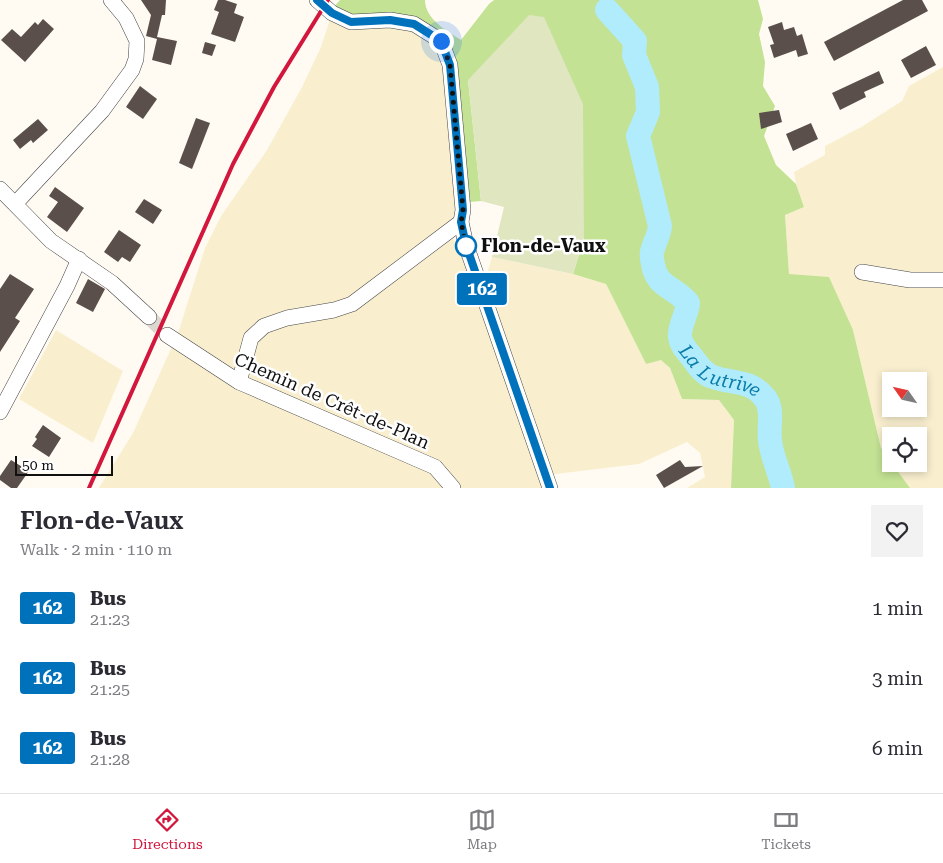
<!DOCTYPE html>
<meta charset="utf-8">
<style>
:root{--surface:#fff;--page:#f2f2f3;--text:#2b2b33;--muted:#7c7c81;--line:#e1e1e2;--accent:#d2163c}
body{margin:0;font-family:"Roboto Serif",serif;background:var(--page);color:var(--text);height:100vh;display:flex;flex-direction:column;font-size:19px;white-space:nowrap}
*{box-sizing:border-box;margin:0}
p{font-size:16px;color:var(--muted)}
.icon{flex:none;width:28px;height:28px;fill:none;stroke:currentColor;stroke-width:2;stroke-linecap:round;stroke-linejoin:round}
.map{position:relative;height:488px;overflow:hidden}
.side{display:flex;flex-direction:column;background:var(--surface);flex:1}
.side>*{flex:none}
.badge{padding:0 10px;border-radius:4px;font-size:18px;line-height:32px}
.needle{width:32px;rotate:304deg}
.controls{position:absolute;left:882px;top:372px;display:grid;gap:10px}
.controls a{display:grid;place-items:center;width:45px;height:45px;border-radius:0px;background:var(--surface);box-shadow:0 2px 8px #0003;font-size:25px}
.scale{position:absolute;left:15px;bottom:12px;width:98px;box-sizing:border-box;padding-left:5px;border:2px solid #101010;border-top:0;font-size:14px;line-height:18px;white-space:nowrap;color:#101010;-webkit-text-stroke:4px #fff;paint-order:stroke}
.you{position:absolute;width:25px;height:25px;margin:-12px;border:4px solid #fff;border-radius:50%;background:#1a73e8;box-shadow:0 0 0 8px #1a73e833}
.map>.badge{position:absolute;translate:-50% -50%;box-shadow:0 0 0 2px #fff}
.round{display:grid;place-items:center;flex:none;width:52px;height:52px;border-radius:0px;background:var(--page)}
.headline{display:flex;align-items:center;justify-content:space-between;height:85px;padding:0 20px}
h1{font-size:24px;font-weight:600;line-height:38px}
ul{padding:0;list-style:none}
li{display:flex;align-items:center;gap:15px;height:70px;padding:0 20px}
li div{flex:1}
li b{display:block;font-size:19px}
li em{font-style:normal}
li .badge{min-width:55px;font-weight:700;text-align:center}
.tabs{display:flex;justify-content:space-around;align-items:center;height:70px;border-top:1px solid var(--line);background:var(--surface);font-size:14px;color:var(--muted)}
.tabs a{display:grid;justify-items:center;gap:2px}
.tabs .current{color:var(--accent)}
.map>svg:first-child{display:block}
</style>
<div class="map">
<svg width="943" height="488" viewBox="0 0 943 488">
<rect width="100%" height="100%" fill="#fffbf3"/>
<g fill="#f9efcf" fill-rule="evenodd">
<path d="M332,13L390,20L441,41L458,209L446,229L456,243L473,283L486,277L492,257L573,274L606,284L646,364L661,359L670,368L682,399L719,400L734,420L731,488H687L705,477L700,453L687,442L639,464L539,476L543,488H99L133,433L178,333L205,248L221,216L267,150L302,87L321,47Z"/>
<path d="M943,67V488H910L893,464H919V436H891V462L881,448L853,330L789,274L785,215L804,207L796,184L794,172L825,155V146L863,126L902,101L909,86ZM891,381H919V409H891Z"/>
<path d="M56,330L123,371L93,443L19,399Z"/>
</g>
<path fill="#c3e294" d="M340,0H425C425,19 447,31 461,40L489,4L494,0H758L763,19L759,34L765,62L763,86L775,106L764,136L776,165L796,184L804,207L785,215L789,274L829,277L853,330L881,448L910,488H731L734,420L719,400L682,399L670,368L661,360L646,364L606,284L573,274L584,238L468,80L481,201L469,202L441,41L414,24L364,21L333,8Z"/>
<path fill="#dfe6c0" d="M529,15L544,17L583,104L584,238L573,274L492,257L504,207L481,201L468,80Z"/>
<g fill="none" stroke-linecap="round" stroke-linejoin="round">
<path stroke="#b1ecfd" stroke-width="24" id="s1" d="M607,10L635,41L634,55L647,87L648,112L638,136L660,226C659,236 654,243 652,252C651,256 652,260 653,264C656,287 675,287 688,303C687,315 679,325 680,337C681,345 686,350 691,356C697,364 703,374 713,377C733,384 750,379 765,398C774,409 768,427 770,440C771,455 780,472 783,488"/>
</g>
<g fill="#5a4f4b">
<path d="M141,0H166L165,15H162L157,37L177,41L171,65L152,60L157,39L146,36L151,15Z"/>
<path d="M218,0H225L237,4L234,13L244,17L235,42L211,34L219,12L214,10Z"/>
<path d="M903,0H922L928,11L834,61L824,42Z"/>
<path d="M43,19L54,29L25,62L1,40L12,29L21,37L35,22L38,25Z"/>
<path d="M782,22L784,30L794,27L797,36L802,34L808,54L798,57L796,50L774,58L770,45L774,44L768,27Z"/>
<path d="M205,42L216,45L212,56L202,53Z"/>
<path d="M926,46L936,65L911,78L901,60Z"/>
<path d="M879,71L884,83L864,92L866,97L840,110L832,93Z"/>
<path d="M140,86L157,99L143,119L126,107Z"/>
<path d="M779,110L782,122L761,129L759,113Z"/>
<path d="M196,118L210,123L192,169L179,163Z"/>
<path d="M38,119L48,130L33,143L31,140L20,149L13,140Z"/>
<path d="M811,123L818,139L793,151L786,134Z"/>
<path d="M55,187L84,208L67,232L47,217L58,202L49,196Z"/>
<path d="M144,199L162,210L153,224L135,212Z"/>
<path d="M119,230L141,245L130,262L122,257L118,262L104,252Z"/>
<path d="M10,274L34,289L15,318L20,321L0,352V289Z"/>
<path d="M88,279L105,289L93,312L76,303Z"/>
<path d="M43,425L61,438L49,457L32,446L37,439L35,437Z"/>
<path d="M11,460L29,471L17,488H11L0,480V476Z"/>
<path d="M680,460L685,467L703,466L664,488L656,475Z"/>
</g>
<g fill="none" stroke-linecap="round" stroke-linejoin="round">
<path stroke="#dbd8d1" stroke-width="15" stroke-dasharray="15 8" stroke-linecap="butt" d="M149,317L167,335"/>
<defs>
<g id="minor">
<path d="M317,0L332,13L351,22L390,20L414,24L441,41L450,65L463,210L461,222L466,245L550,488"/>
<path d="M0,189L51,241L112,283L149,317"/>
<path d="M15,204L102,111L132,70L136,59L137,41L126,18L111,0"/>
<path d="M862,272L910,280H943"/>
<path d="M167,335L239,382L435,467L453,488"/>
<path d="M239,382L251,338L264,326L287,318L334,310L352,304L461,222"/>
<path d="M0,412L67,286L79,259"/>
</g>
</defs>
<use href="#minor" stroke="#434343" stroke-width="16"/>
<use href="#minor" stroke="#fff" stroke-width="15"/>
<path stroke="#d2163c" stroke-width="4" d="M89,488L233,164L274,87L328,0"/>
</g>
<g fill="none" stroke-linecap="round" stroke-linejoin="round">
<defs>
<path id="line" d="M317,0L332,13L351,22L390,20L414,24L441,41L450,65L463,210L461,222L466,245L550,488"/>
</defs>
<use href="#line" stroke="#fff" stroke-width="11"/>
<use href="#line" stroke="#0072bc" stroke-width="8"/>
<path stroke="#101010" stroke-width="5" stroke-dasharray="0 9" d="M441,41L450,65L463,210L461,222L466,246"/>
</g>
<circle fill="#fff" stroke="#0072bc" stroke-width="2.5" cx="466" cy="246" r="10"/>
<g text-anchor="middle" stroke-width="5" stroke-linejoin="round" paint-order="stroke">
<g font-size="18" font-weight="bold" fill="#101010" stroke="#fff" text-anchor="start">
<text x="481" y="252">Flon-de-Vaux</text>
</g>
<g font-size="18" fill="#101010" stroke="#fff">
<text transform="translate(332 401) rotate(24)" y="6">Chemin de Crêt-de-Plan</text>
</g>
<g font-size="19" font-style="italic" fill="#097caa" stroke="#fff">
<text dy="7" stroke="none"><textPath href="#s1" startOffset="419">La Lutrive</textPath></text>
</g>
</g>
</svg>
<div class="controls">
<a><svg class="needle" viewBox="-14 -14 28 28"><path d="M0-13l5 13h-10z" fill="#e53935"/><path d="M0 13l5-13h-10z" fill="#7c7c81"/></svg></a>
<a><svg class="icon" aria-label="locate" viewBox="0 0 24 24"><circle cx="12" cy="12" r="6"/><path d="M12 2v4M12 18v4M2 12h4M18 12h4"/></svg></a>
</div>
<div class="scale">50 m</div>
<div class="you" style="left:441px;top:41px"></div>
<b class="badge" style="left:482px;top:289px;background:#0072bc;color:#fff">162</b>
</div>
<section class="side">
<div class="headline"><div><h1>Flon-de-Vaux</h1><p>Walk · 2 min · 110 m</p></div><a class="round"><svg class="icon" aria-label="heart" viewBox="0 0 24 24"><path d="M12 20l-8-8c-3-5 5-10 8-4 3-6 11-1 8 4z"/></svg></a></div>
<ul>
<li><span class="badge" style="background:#0072bc;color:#fff">162</span><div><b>Bus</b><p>21:23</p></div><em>1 min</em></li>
<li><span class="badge" style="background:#0072bc;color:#fff">162</span><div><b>Bus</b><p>21:25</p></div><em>3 min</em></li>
<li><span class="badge" style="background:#0072bc;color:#fff">162</span><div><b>Bus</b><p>21:28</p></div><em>6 min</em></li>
</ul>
</section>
<nav class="tabs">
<a class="current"><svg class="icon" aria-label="directions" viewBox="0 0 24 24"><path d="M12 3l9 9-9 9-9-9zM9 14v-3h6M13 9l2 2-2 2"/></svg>Directions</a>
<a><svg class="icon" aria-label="map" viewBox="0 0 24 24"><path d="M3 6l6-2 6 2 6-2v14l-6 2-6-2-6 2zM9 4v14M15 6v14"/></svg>Map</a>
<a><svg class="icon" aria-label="tickets" viewBox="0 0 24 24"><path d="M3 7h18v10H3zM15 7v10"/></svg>Tickets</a>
</nav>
